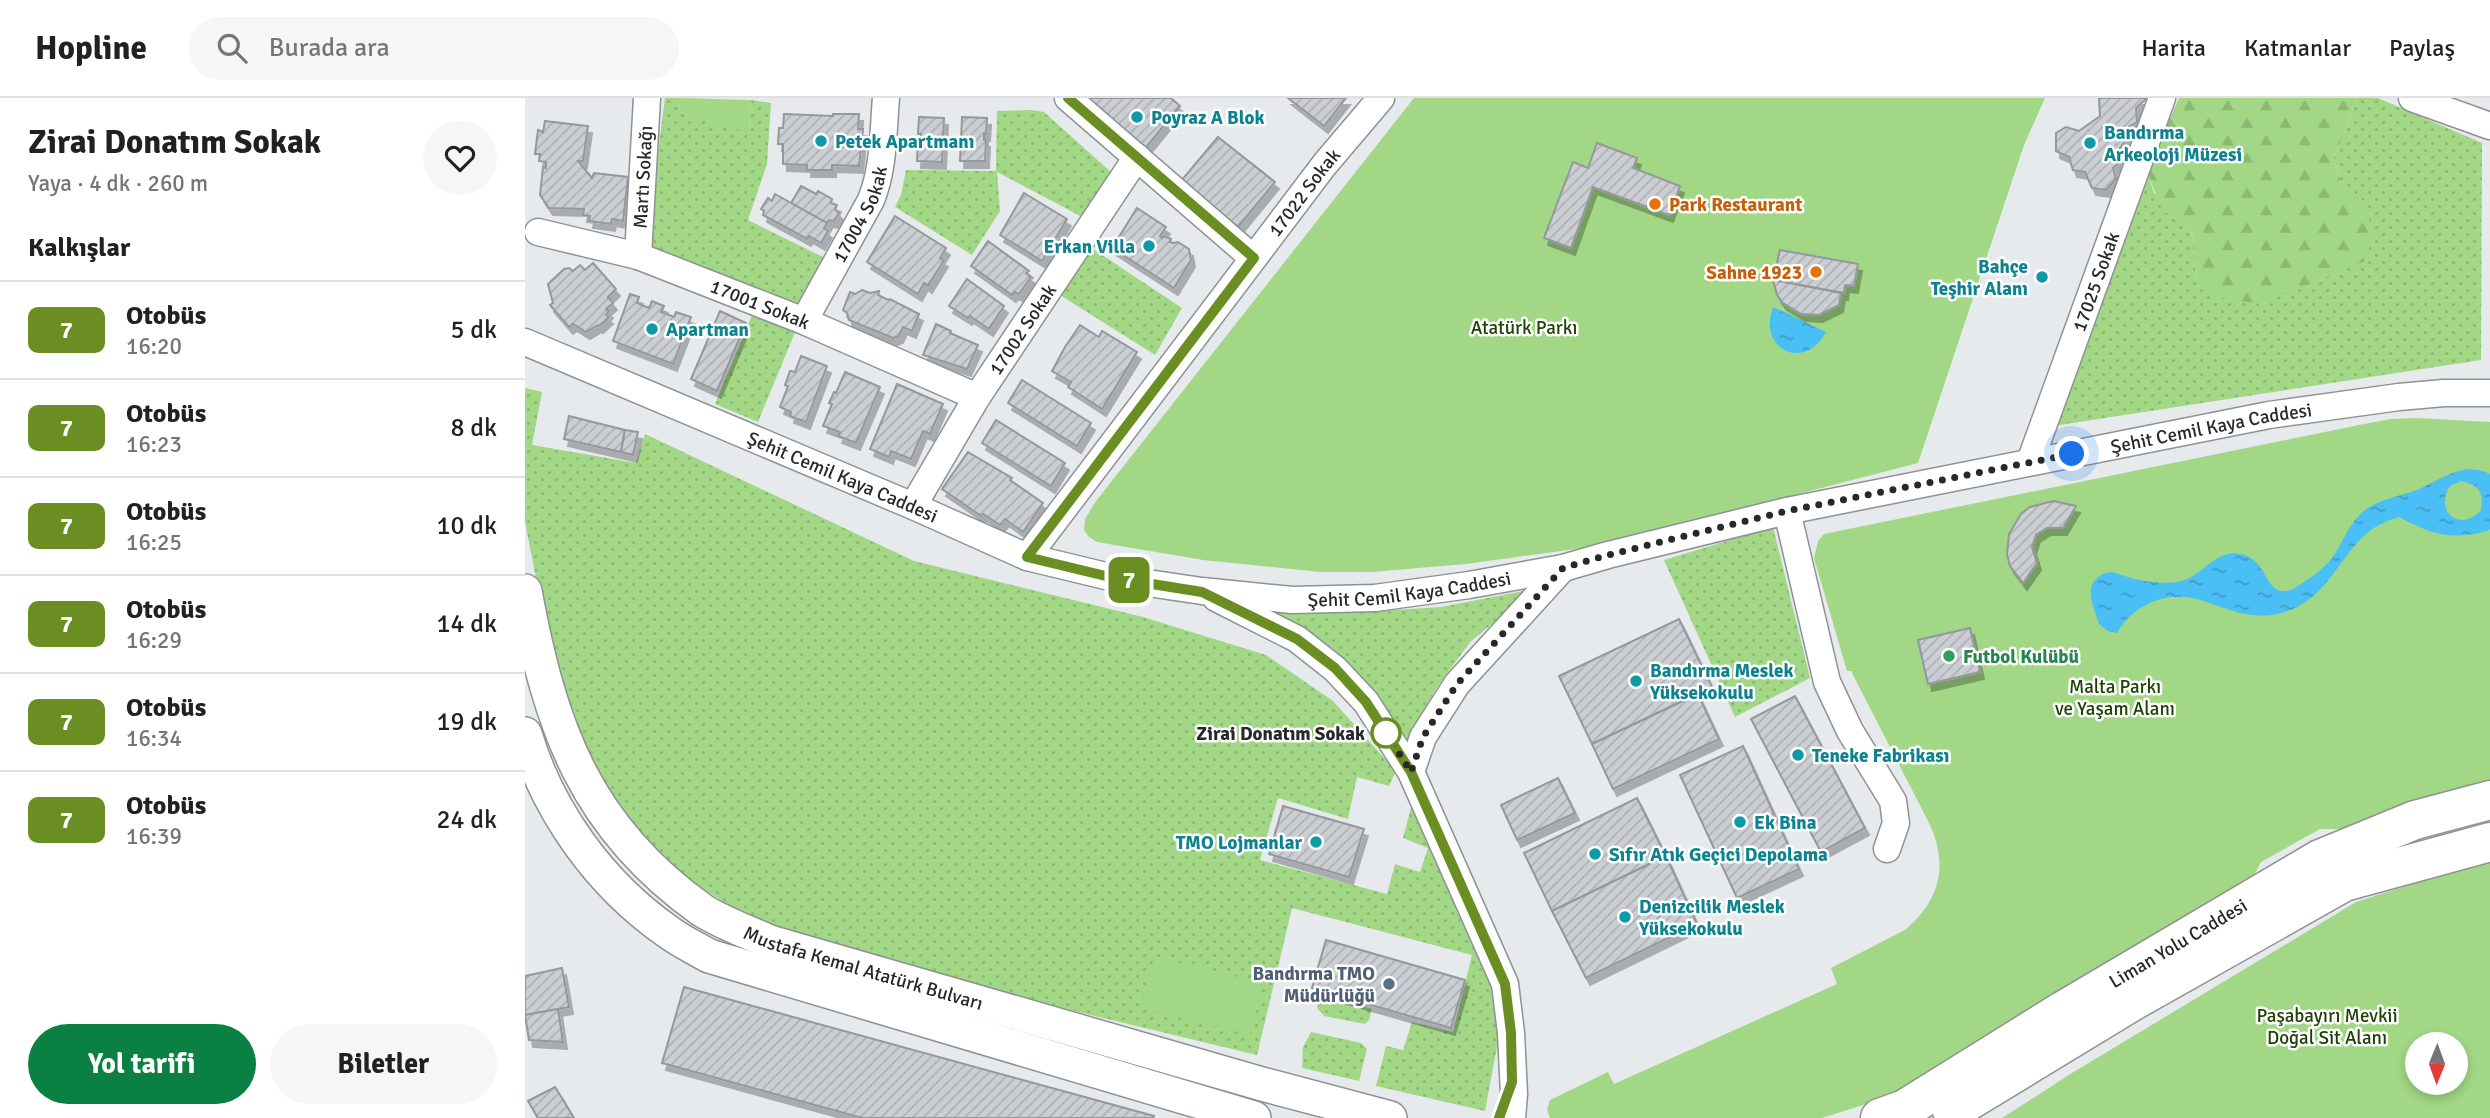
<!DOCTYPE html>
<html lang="tr">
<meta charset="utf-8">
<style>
:root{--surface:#fff;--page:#f6f6f6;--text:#202124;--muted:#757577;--line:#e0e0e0;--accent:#0b8043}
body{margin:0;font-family:Signika,sans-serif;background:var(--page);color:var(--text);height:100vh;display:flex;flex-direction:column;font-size:26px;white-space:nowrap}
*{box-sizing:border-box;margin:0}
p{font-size:23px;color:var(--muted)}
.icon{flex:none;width:38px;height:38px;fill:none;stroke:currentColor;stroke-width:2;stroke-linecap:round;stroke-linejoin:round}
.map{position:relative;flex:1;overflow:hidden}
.side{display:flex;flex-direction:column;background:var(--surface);width:525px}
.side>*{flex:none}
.badge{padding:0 14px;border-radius:10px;font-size:24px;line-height:46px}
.needle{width:46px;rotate:181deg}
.fabs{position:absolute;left:1880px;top:934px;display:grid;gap:14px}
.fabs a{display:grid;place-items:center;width:63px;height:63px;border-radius:50%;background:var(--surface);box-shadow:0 4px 10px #0003;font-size:35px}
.you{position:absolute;width:35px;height:35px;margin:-18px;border:5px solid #fff;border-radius:50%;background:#1a73e8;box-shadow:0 0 0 10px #1a73e833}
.map>.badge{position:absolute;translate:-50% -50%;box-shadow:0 0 0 4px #fff}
h2{padding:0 28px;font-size:26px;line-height:63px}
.round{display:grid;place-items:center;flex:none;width:74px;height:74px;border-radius:37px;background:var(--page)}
.head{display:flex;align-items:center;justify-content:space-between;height:119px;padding:0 28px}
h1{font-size:33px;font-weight:700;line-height:52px}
.primary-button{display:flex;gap:14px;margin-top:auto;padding:14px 28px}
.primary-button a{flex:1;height:80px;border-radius:42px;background:var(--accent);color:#fff;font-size:28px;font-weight:700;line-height:80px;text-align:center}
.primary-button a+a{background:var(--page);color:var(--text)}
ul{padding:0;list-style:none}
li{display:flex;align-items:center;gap:21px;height:98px;padding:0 28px;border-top:2px solid var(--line)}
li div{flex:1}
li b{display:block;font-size:26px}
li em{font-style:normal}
li .badge{min-width:77px;font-weight:700;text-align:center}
header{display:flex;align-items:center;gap:42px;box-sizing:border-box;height:98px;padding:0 35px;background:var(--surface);border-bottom:2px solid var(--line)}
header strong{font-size:33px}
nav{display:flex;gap:38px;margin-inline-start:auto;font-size:24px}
.search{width:490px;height:63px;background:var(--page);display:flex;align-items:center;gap:18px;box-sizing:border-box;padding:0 24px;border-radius:38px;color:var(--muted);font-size:26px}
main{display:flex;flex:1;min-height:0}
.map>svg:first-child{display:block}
</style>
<header>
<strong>Hopline</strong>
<div class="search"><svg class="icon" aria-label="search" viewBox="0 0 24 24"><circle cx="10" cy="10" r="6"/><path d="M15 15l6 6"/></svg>Burada ara</div>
<nav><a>Harita</a><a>Katmanlar</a><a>Paylaş</a></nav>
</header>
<main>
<section class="side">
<div class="head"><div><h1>Zirai Donatım Sokak</h1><p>Yaya · 4 dk · 260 m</p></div><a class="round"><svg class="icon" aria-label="heart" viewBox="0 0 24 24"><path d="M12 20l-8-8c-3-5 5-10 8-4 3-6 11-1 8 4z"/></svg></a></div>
<h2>Kalkışlar</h2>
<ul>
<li><span class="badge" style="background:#6b8e23;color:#fff">7</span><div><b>Otobüs</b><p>16:20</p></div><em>5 dk</em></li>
<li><span class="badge" style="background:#6b8e23;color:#fff">7</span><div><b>Otobüs</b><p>16:23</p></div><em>8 dk</em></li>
<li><span class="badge" style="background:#6b8e23;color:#fff">7</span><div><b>Otobüs</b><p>16:25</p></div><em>10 dk</em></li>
<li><span class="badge" style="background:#6b8e23;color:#fff">7</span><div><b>Otobüs</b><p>16:29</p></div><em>14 dk</em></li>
<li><span class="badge" style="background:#6b8e23;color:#fff">7</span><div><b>Otobüs</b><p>16:34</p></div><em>19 dk</em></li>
<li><span class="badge" style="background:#6b8e23;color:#fff">7</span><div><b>Otobüs</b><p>16:39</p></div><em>24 dk</em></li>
</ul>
<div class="primary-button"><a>Yol tarifi</a><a>Biletler</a></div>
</section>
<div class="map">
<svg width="1965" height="1020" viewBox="0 0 1965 1020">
<defs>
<pattern id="grass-dots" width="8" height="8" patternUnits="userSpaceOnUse" patternTransform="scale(1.75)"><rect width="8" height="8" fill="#a1d785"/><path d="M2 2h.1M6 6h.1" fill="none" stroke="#8bb973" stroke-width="1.8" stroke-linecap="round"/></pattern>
<pattern id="forest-firs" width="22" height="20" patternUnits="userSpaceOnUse" patternTransform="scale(1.75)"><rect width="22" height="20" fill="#a1d785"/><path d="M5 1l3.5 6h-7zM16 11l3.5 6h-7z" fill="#8bb973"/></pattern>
<pattern id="water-ripples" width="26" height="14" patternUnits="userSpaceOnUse" patternTransform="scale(1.75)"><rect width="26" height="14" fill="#49bff5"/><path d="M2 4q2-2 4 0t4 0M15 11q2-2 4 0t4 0" fill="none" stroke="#3d9bc6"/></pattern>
<pattern id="building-hatch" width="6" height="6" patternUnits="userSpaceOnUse" patternTransform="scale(1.75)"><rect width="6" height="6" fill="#cbced2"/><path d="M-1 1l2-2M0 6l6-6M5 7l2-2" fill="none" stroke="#aeb1b4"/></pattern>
<filter id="shadow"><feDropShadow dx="4" dy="7" stdDeviation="0" flood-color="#0004"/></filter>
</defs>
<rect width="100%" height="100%" fill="#e6eaed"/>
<g fill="url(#grass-dots)">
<path d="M140,0H156L153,14L224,34L226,2L246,5L242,66L223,122L300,160L278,208L267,211L121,148Z"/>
<path d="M1832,0H1853L1957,45L1956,262L1528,328L1622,74L1629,95L1660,122L1667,136L1671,182L1841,106L1815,81L1809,61Z"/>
<path d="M506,12L519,14L587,75L561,121L472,74L475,113L447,157L370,109L376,97L381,72L471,73L472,13Z"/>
<path d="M568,151L657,210L630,257L535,197Z"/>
<path d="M230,210L273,227L233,324L190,306Z"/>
<path d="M0,290L17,294L7,347L111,365L120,336L389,463L618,519L741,557L808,603L871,673L864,688L832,679L823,721L753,700L735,762L862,796L870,766L895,774L903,750L878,740L889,698L979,911L960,1013L851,988L861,948L878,952L887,924L928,934L947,857L767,810L732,957L520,906L301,849L223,819L161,780L102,724L64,657L36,583L15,501L0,424Z"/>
<path d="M1248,429L1285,580L1210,619L1139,462Z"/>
<path d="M1009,491L945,544L910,592L881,644L846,590L806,549L739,507L838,514L916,509Z"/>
<path d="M795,896L847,911L844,922L840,926L799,918L792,910Z"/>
<path d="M786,934L836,945L842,951L834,983L777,970L778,949Z"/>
</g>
<path fill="url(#forest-firs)" d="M1654,0H1832L1809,61L1815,81L1841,106L1846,131L1843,162L1736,206L1691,199L1671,182L1667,136L1660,122L1638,114L1622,74Z"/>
<g fill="#a1d785" fill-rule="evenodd">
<path d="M156,0L226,2L224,35L153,14Z"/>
<path d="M889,0H1520L1499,47L1393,365L1073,448L941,466L846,474H795L678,462L572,444L564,439L559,432L560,421L571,403Z"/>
<path d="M1891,320L1965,324V682L1924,693L1818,731H1795L1736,764L1728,779L1419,970L1360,1000L1297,1020H1025L1022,1012L1025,1002L1083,974L1089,986L1312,886L1306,870L1380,832C1416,802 1424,765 1403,723L1326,573H1322L1289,460L1293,443L1299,436L1839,326L1866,321Z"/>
<path d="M1965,761V1020H1477L1547,975L1831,804ZM1892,947H1930V985H1892Z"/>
<path d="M629,859L738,885L725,937L616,910Z"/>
</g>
<g fill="url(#water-ripples)" fill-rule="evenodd">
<path d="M1248,209L1301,234C1280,274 1232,252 1248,209Z"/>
<path d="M1943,371L1954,372L1965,376V431L1962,433C1924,443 1907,436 1874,419C1862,423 1851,427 1841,436C1810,464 1800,506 1752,516C1723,522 1702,510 1675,502C1642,492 1609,506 1592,535L1583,533L1574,526C1571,516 1564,500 1566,490C1567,482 1577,475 1585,474C1591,474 1595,477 1600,478C1616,484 1637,486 1653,484C1677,480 1688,452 1714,456C1743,460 1739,495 1760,493C1767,493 1773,488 1779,484C1789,478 1800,469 1807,460C1819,443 1823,426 1840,412C1855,401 1872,399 1889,393C1908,386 1922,374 1943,371ZM1936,383C1954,387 1959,394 1956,412C1936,435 1908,414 1925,388Z"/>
</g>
<g fill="url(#building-hatch)" stroke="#94979b" stroke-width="2" filter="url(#shadow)">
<path d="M565,0H646L655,8L618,53L561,5Z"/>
<path d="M763,0H821L799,28Z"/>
<path d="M1574,0H1622L1611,10L1612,24L1600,31L1602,40L1595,50L1598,61L1588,70L1591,81L1581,92L1567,90L1560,74L1548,72L1544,59L1531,53V35L1541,29L1554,33L1575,18Z"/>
<path d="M259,16L308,18V16H334L333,31H338L334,68L307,67V72H282V67L258,66V46H253L254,30H258Z"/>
<path d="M394,19L419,20L417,64L392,63L393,42H395L396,36H393Z"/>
<path d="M437,19L462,20L461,36H459V42H461L460,63H435Z"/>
<path d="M20,23L63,28L58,63H53L67,80L69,75L103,79L98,123L87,121L86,126L64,123L65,118L58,117L59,111L24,110L15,97L18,69L21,70V64L14,63L15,56H10L13,32L18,34Z"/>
<path d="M693,39L750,84L713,129L656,83Z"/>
<path d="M1072,45L1112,60L1108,70L1155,88L1144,117L1068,89L1046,150L1019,140L1048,64L1063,70Z"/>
<path d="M276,88L291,96L293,93L307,101L306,105L312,107L310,111L314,115L309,123L304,122L302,125L266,105Z"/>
<path d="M499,95L542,121L517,163L475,137Z"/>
<path d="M250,96L302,125L299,130L303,133L296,145L284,138L282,141L238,117L239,113L236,111L243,100L247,103Z"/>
<path d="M612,110L641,129L635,138L637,140L639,138L646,141L645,144L648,145L653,144L664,151L666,162L649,190L587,150Z"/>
<path d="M370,118L421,150L415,160L419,162L403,188L399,185L393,196L342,164Z"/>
<path d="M463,143L504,173L501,175L506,179L494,196L489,194L487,197L446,168Z"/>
<path d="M1255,152L1333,166L1329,188L1320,187L1319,195L1248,182Z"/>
<path d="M68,165L91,191L83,199L88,205L81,211L84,213L81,217L84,219L74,228L73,227L61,234L48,226L44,229L25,207L28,205L23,186L39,171L44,170L48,173L55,167L60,172Z"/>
<path d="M442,181L479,208L464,231L445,218L443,220L424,208Z"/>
<path d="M1248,182L1316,195L1314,207L1294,217L1276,216L1258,205L1252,197Z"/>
<path d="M337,192L345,195L354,193L353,197L363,202L365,201L394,216L387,233L378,229L374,238L368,240L324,222L322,215L318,212L325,194L330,196Z"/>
<path d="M105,196L114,199L112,205L124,210L127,203L139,208L136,214L149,219L151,214L166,219L148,266L88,243Z"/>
<path d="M195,213L221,225L192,293L166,281Z"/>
<path d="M411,226L426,233L425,235L453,247L442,271L398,257Z"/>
<path d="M555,227L574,239L577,233L612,254L577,311L543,289L546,284L527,273L540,249Z"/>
<path d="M276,258L302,268L281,324L265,318L266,314L255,309L263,288L260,287L265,273L270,274Z"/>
<path d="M320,274L355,289L331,345L313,338L315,334L298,328L307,306L304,305L309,294L311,295Z"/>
<path d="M497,282L566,325L552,348L483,305Z"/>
<path d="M372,286L418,306L405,336L398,333L386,361L366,353L364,359L345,351Z"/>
<path d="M44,318L100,332L96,354L39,341Z"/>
<path d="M471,322L540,365L526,388L457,345Z"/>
<path d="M100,332L113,334L108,357L96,354Z"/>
<path d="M443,354L487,380L485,382L518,405L498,434L480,421L475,427L458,416L456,418L417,391Z"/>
<path d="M1528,403L1551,408L1538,430H1522L1511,437L1507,449L1512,465L1498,485L1485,468L1482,457L1484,436L1496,416L1505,409Z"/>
<path d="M1154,521L1187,589L1067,646L1034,578Z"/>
<path d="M1445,530L1455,574L1403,586L1393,542Z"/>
<path d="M1173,596L1194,641L1088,691L1067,646Z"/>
<path d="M1270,598L1340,730L1296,754L1226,621Z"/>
<path d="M1218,648L1274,771L1212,800L1155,677Z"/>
<path d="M1033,680L1050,715L992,742L976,707Z"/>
<path d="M1112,700L1141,758L1027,813L999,755Z"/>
<path d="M758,708L839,731L824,779L744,756Z"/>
<path d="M1141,758L1172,826L1061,880L1027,813Z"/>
<path d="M801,842L940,882L926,930L787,890Z"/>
<path d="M37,870L44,909L0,917V878Z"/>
<path d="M159,889L629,1018L628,1020H337L137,965Z"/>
<path d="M33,911L38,944L4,942L0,917Z"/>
<path d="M30,989L37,1000L49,1020H13L3,1003Z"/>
</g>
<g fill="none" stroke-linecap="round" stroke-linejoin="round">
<defs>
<g id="minor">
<path d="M543,0L728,160"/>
<path d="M1887,0L1965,28"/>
<path id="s1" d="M13,134L113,158L279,223L452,299"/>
<path id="s2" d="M113,158L122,0"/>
<path id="s3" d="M279,223L346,102C359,70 358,35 361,0"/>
<path id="s4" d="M0,244L388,408L502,459L589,480L677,493L767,502L850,500L944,487L1038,470L1083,457L1262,413L1744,317L1874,299L1919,295H1965"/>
<path id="s5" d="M1505,364L1637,0"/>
<path id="s6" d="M388,408L452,299L612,59"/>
<path d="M1262,413L1302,584L1325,633L1368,703L1371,725L1362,751"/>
<path id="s7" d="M502,459L800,66L856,0"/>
<path d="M691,500L772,541L810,571L841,604L886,674L980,886L986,935L989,996L987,1020"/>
<path d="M886,674L898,639L932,586L1038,470"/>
</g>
<g id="major">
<path id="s8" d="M0,493C25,629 60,729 177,812C197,825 223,834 245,844L737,986L865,1020"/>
<path d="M0,636C23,714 75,786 142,833C155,843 170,850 184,858L729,1020"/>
</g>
<g id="highway">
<path d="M1427,1013L1608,903L1819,784L1965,744"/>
<path id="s9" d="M1355,1020L1380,1011L1539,912L1795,761L1890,722L1965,702"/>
</g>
</defs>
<use href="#minor" stroke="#8e9195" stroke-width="29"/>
<use href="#major" stroke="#8e9195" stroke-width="36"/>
<use href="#highway" stroke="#8e9195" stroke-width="41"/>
<use href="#minor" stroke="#fff" stroke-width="26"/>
<use href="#major" stroke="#fff" stroke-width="33"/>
<use href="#highway" stroke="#fff" stroke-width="38"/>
</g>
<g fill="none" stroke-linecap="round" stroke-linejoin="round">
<defs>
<path id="line" d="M543,0L729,160L502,459L589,480L677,494L772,541L810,570L841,604L886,674L980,886L986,935L987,984L974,1020"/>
</defs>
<use href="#line" stroke="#fff" stroke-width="16"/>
<use href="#line" stroke="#6b8e23" stroke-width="10"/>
<path stroke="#272829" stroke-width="7" stroke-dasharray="0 12.6" d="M861,635L886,674L898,639L932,586L1038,470L1083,457L1262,413L1547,356"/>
</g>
<g fill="#0f9aa8" stroke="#fff" stroke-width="2.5">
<circle cx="612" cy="19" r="7"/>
<circle cx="296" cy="43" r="7"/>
<circle cx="1565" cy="45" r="7"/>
<circle cx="624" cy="148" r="7"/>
<circle cx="1517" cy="179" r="7"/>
<circle cx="127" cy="231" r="7"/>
<circle cx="1111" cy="583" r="7"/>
<circle cx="1273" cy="657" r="7"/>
<circle cx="1215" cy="724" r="7"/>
<circle cx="791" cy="744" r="7"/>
<circle cx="1070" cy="756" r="7"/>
<circle cx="1100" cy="819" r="7"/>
</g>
<g fill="#e8710a" stroke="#fff" stroke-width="2.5">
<circle cx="1130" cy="106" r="7"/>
<circle cx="1291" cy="174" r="7"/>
</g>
<circle fill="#2e9e5b" stroke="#fff" stroke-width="2.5" cx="1424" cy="558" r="7"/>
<circle fill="#fff" stroke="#6b8e23" stroke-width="3.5" cx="861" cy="635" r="14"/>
<circle fill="#5c6f8a" stroke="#fff" stroke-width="2.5" cx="864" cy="886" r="7"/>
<g text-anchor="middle" stroke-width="5" stroke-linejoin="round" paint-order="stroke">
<g font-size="19" font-weight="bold" fill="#0d838f" stroke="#fff" text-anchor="start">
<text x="626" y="26">Poyraz A Blok</text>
<text x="1579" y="41">Bandırma<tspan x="1579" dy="22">Arkeoloji Müzesi</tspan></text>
<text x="310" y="50">Petek Apartmanı</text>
<text x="610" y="155" text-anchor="end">Erkan Villa</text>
<text x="1503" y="175" text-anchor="end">Bahçe<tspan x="1503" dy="22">Teşhir Alanı</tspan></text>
<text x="141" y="238">Apartman</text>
<text x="1125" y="579">Bandırma Meslek<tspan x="1125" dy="22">Yüksekokulu</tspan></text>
<text x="1287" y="664">Teneke Fabrikası</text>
<text x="1229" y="731">Ek Bina</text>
<text x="777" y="751" text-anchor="end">TMO Lojmanlar</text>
<text x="1084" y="763">Sıfır Atık Geçici Depolama</text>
<text x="1114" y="815">Denizcilik Meslek<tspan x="1114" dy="22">Yüksekokulu</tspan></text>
</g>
<g font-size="19" fill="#272829" stroke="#fff">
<text dy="7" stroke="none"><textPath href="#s2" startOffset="79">Martı Sokağı</textPath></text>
<text dy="7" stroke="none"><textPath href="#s7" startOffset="458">17022 Sokak</textPath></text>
<text dy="7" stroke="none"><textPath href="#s3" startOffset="121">17004 Sokak</textPath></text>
<text dy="7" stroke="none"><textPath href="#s5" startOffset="192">17025 Sokak</textPath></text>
<text dy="7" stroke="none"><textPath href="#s1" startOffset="234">17001 Sokak</textPath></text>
<text dy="7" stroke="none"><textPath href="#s6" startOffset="208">17002 Sokak</textPath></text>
<text dy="7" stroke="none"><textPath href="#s4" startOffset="1752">Şehit Cemil Kaya Caddesi</textPath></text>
<text dy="7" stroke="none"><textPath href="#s4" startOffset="345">Şehit Cemil Kaya Caddesi</textPath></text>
<text dy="7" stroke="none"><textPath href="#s4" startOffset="933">Şehit Cemil Kaya Caddesi</textPath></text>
<text dy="7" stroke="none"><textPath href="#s9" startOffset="346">Liman Yolu Caddesi</textPath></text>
<text dy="7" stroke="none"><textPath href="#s8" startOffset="548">Mustafa Kemal Atatürk Bulvarı</textPath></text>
</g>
<g font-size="19" font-weight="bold" fill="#c56008" stroke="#fff" text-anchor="start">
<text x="1144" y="113">Park Restaurant</text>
<text x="1277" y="181" text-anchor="end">Sahne 1923</text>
</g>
<g font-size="19" fill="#1e4104" stroke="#fff">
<text x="999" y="236">Atatürk Parkı</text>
<text x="1590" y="595">Malta Parkı<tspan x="1590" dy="22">ve Yaşam Alanı</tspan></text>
<text x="1802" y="924">Paşabayırı Mevkii<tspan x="1802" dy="22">Doğal Sit Alanı</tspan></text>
</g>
<g font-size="19" font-weight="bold" fill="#27864d" stroke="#fff" text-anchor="start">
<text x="1438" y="565">Futbol Kulübü</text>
</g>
<g font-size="19" font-weight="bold" fill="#272829" stroke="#fff" text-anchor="end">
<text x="840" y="642">Zirai Donatım Sokak</text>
</g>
<g font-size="19" font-weight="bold" fill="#4e5e75" stroke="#fff" text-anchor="end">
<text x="850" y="882">Bandırma TMO<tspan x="850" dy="22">Müdürlüğü</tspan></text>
</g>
</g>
</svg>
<div class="fabs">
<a><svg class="needle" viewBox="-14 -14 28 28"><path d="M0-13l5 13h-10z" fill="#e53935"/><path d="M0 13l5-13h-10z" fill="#757577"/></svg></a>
</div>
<div class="you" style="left:1547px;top:356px"></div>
<b class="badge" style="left:604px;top:482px;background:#6b8e23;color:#fff">7</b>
</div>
</main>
